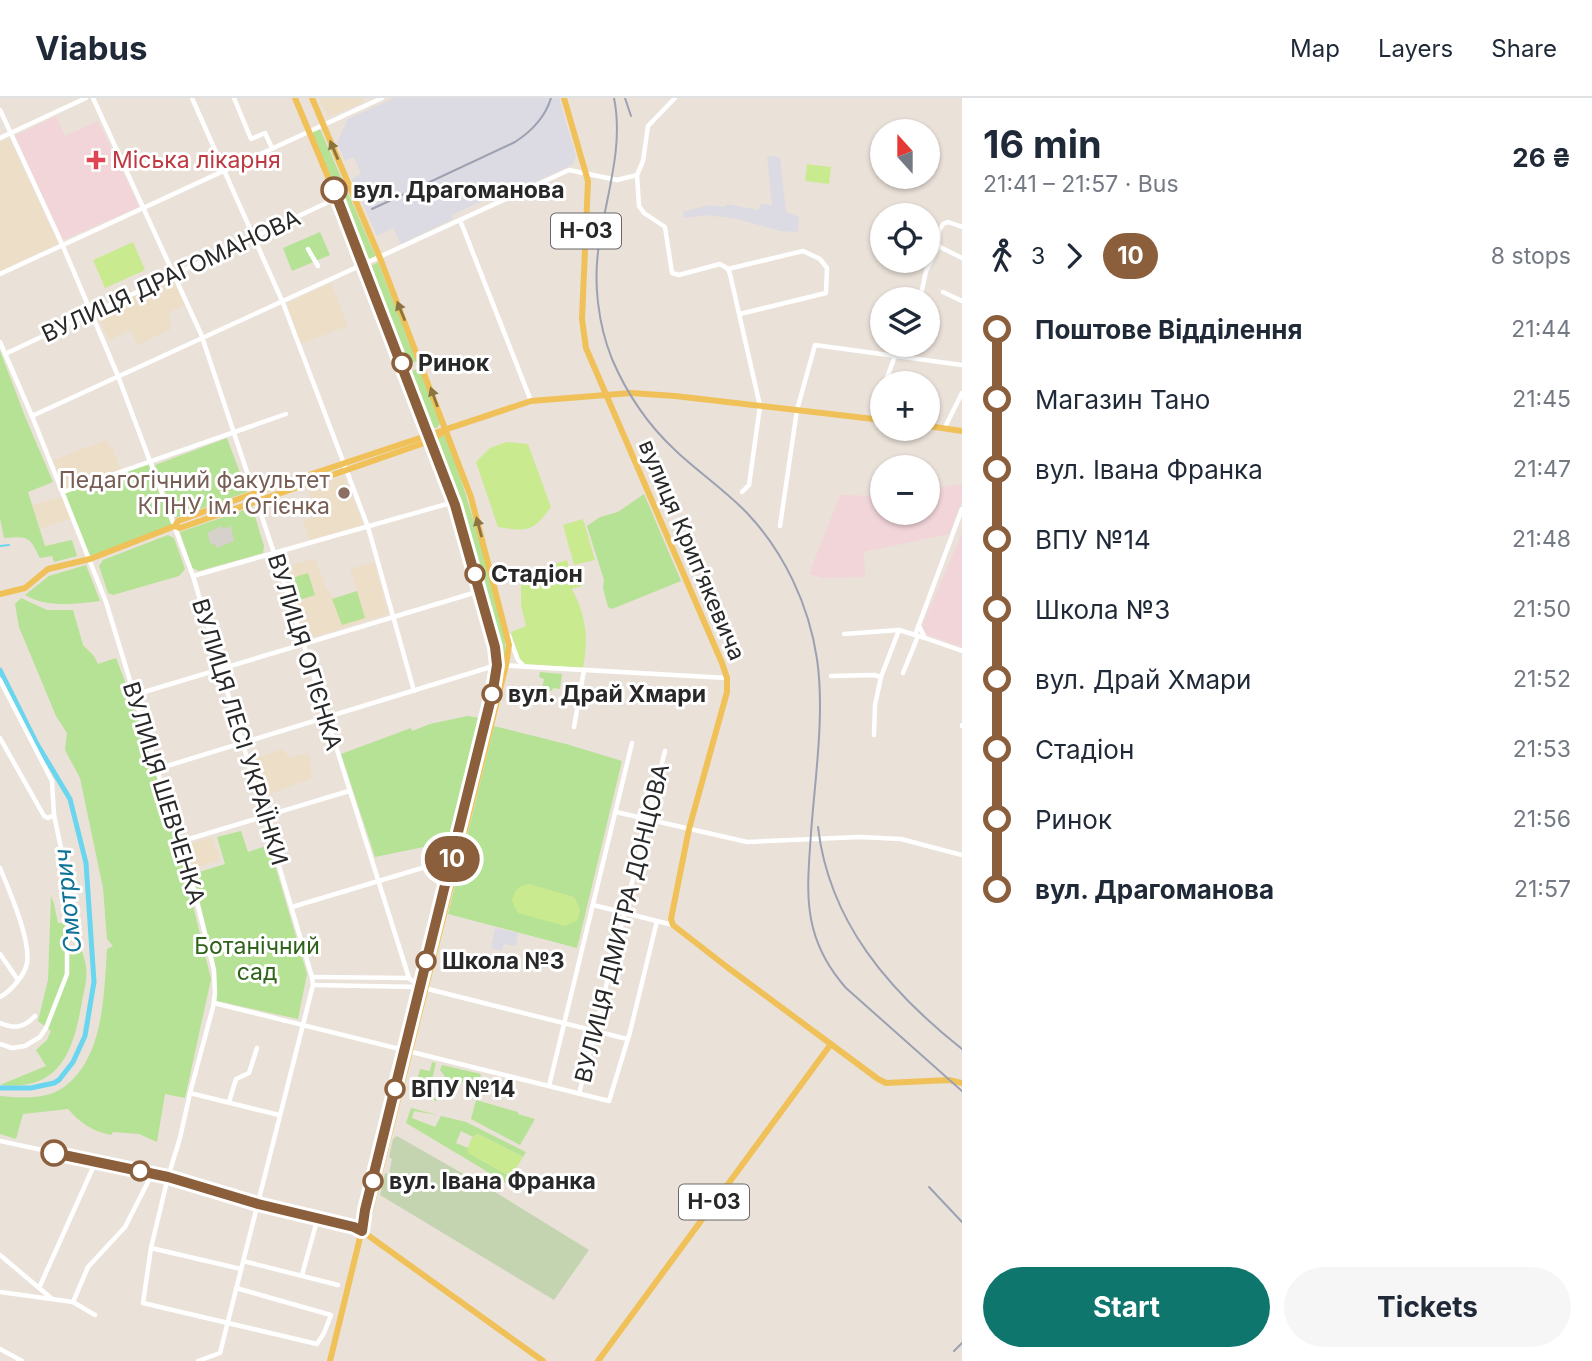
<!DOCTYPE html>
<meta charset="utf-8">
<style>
:root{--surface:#fff;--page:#f6f6f7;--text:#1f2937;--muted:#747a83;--line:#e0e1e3;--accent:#0f766e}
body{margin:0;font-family:Inter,sans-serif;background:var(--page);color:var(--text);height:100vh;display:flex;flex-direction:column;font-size:26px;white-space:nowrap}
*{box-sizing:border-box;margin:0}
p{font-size:23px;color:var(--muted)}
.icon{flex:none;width:38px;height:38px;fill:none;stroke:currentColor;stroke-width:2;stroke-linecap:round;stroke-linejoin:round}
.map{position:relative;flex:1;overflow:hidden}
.panel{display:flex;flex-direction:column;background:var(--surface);width:630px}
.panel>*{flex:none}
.badge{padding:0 14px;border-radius:23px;font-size:24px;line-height:46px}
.needle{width:46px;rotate:339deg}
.tools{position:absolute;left:870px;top:21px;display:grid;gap:14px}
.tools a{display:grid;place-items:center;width:70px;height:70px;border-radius:50%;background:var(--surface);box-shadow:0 2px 5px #0004;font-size:35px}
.map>.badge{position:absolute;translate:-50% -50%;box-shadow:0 0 0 4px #fff}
.legs{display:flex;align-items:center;gap:10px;height:77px;padding:0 21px;font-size:23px}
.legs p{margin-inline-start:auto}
.headline{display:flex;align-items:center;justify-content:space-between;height:119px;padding:0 21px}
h1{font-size:38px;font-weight:700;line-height:52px}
.cta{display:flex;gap:14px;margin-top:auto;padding:14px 21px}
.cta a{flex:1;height:80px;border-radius:42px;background:var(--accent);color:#fff;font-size:28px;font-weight:700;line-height:80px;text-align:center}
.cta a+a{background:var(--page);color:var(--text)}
ul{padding:0 21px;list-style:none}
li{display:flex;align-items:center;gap:24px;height:70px;font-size:26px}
li i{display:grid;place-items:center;width:10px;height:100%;margin:0 9px;background:currentColor}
li i::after{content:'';width:18px;height:18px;margin:-9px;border:5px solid;border-radius:50%;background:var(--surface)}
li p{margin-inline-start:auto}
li:first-child i{background:linear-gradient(#0000 50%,currentColor 0)}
li:last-child i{background:linear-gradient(currentColor 50%,#0000 0)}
header{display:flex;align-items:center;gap:42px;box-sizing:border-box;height:98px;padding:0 35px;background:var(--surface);border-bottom:2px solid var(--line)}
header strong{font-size:33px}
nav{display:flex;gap:38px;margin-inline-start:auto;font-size:24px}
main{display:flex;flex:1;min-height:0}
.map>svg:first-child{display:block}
</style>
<header>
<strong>Viabus</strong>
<nav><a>Map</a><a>Layers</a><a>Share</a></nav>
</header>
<main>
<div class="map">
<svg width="962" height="1263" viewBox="0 0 962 1263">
<rect width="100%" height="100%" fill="#eae1d9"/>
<g fill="#dcdae2">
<path d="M394,0H559L576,59L572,67L511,95L509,90L452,117L453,121L401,146L393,130L377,138L352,81L361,76L354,59L345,63L337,44L348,21Z"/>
<path d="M767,58L780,59L786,114L799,119L798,134L780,133L738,121L706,117L684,120L683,114L709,107L725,109L727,106L758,112L761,106L772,107Z"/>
<path d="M495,830L518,835L516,848L504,846L502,853L491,850Z"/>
</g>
<g fill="#eddec7">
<path d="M319,0H362L364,4L328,19Z"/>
<path d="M9,40L58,146L0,173V44Z"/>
<path d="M170,182H173L185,208L169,214L171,231L137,247L131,232L109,242L98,218L122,207L121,204Z"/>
<path d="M331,185L348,228L300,246L287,205Z"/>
<path d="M107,342L110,349H112L121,372L68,390L64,388L53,362Z"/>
<path d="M344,378L363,427L309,442L303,423L317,417L308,392Z"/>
<path d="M63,398L72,420L40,431L32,407Z"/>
<path d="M312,461L316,462L327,493L329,492L333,501L357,493L350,471L374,464L388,516L307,541L284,470Z"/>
<path d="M282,651L289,659L309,655L312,680L261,699L248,663Z"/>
<path d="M212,739L220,762L192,771L185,747Z"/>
</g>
<g fill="#f2d5d9">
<path d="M56,18L65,38L98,23L139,109L63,142L15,38Z"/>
<path d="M962,386V402L949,436L864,454L865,479L823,480L809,476L840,397L882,398V415H928V397L931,390Z"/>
<path d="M962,435V549L925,536L922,528Z"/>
</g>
<g fill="#b5e294">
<path d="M320,31L376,159L367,163L312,34Z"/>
<path d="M320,134L330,157L292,173L283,150Z"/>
<path d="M378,164L417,263L406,267L369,169Z"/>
<path d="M0,253L26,321L53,384L28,394L45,448L72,442L77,458L54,464L52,458L40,460C29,438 29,438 4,440L0,420Z"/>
<path d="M420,270L441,324L437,330L430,329L409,274Z"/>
<path d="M443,337L447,339C463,386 477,432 490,479C497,505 507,532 505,559L501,560L459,405L435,343Z"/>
<path d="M227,340L247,394L175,420L155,367Z"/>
<path d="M150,364L175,428L90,461L63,394Z"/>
<path d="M644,396L681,483L612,511L608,509L603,490L604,482L587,428L600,419L618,414Z"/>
<path d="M250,410L253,412L264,448L263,455L199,473L192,470L180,434Z"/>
<path d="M168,437L174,440L185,471L179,478L113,497L108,495L99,468L103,462Z"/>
<path d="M86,467L100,503C77,506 46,510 25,497L49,478Z"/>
<path d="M308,475L315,497L296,503L289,481Z"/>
<path d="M357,493L365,520L342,527L332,501Z"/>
<path d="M21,500L47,512H73L83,547L94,558L98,566L116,560L131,599L178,746L211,881L185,1000L165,996L157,1044L139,1036L113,1034L111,1037C91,1033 81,1025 68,1011L23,1016L16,1041L0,1036V998C20,1000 47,1002 64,989C104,960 104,896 107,851L113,848L107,841L103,790L80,680L65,652L67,635L56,618L19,529L15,506Z"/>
<path d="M540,574L562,576L560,591L553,590L552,593L542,591L544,581L539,579Z"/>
<path d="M467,618L480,620L448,742L443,745L375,759L341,656L411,630L412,633L430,626Z"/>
<path d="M494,628L566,646L622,663L577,850L448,816Z"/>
<path d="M241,733L248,754L269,747L307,876L298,921L217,903L215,866L193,776L225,766L217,739Z"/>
<path d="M51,798L54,806L58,825H65L62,850L81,851C91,876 85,885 81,909C72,958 57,993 0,987L46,968L36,952L47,942L51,933L38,923L48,882Z"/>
<path d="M432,964L436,965L428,998L436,1000L441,977L437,1003L414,995L420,971L430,973Z"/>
<path d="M442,967L481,976L478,988L446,980L440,972Z"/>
<path d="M476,1002L518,1014V1016L535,1021L520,1047L471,1021Z"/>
<path d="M411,1010L438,1017L414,1013L412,1020L435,1029L441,1018L466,1024L526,1054L523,1059L478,1036L473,1039L461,1033L456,1045L468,1050L469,1055L509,1078L512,1077L508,1086L406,1025Z"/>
</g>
<path fill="#c4d4b0" d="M397,1038L495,1094L589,1152L554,1202L380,1097L385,1075L389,1076L392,1061L389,1059L393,1041Z"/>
<g fill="#caea90">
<path d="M807,66L831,69L829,86L805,83Z"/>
<path d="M133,144L145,172L105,190L93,162Z"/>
<path d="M507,344L528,346L551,409C533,434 527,434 498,429L476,364L490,350Z"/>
<path d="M583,421L595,462L574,467L563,427Z"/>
<path d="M567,462L570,473L580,471L584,487L572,491C586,518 589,540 583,570L523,566L519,561L511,534L526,528L521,507V476Z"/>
<path d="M529,786L574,799L580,811L578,822L565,828L518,815L512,803C515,792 517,788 529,786Z"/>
<path d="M478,1036L523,1059L512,1077L509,1078L468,1055C467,1047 471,1039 478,1036Z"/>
</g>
<path fill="#d7d1cb" d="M221,428L223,431L231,428L234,443L217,450L215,446L211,447L207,435Z"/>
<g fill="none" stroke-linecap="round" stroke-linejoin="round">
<path stroke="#6ad5ee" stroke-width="2" d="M0,448L9,447"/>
<path stroke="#6ad5ee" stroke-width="5" d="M0,572L37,646L70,701L86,765L94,884L85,938L73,964L59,982L54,985L31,990H0"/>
<g stroke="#fff" stroke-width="4.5">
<path d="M93,0L201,236L291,506L409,880"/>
<path d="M192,0L283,205L368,429L414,593"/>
<path d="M234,0L251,41L265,35L272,50"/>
<path d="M0,12L62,146L118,278L193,478L312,879L313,887L220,1255L198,1263"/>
<path d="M0,40L86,0"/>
<path d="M637,77L639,108L644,115L665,129L672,175L679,177L720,166L728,171L730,176L760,308L749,387L742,394"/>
<path d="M460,122L531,303"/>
<path d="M928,143L962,160"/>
<path d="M308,151L318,168"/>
<path d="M728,171L803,153L820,161L827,170L826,195L740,216"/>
<path d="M0,176L382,0"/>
<path d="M943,194L962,203"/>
<path d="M920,201L926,173L938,149L939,133L943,126L948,124L962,129"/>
<path d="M0,244L32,318L106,504L195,796L214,872L215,895L213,909L190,995L180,1040L168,1079L151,1150L143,1205L317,1246L324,1235L331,1217L236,1190"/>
<path d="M5,256L337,100"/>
<path d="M885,285L899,247"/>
<path d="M32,318L569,72L617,82L637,77L643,63L648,28L675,0"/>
<path d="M872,320L882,294"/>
<path d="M944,331L962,295"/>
<path d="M63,394L286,316"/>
<path d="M780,428L797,312L815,247L962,267"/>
<path d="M193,478L454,404"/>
<path d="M919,528L925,540L962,553"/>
<path d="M844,536L899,532L925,540"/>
<path d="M915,537L962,411"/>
<path d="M509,538L518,562L523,567"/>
<path d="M903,575L918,538"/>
<path d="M831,578L874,577L881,579"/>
<path d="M0,582L52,683L54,717L66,774L72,817L67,841V876L46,930L40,939L25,948L12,950L0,946"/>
<path d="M134,597L480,493"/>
<path d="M962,628V627"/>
<path d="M574,629L584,572"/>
<path d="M874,637L875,607L881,579L899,532"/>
<path d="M0,640L44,718L48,720L54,717"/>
<path d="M157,671L497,567L727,580"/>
<path d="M616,714L747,744L860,739L901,741L962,757"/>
<path d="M179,744L349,693"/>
<path d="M0,770C9,792 31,842 27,865C25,877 11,893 0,899"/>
<path d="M593,807L673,827"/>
<path d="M292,809L452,761"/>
<path d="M0,856L18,882"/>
<path d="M312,879L409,880L420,889"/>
<path d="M313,887L420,889L627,941"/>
<path d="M214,905L609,1003L630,934L657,823"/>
<path d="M0,925C15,931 24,930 35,918"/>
<path d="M549,988L632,645"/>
<path d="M190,995L279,1017"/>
<path d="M579,996L665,653"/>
<path d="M229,1004L236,981L249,975L257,950"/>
<path d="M0,1043L168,1079L258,1106L318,1119L354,1129L362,1133"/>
<path d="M151,1150L241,1171"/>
<path d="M0,1157L51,1200"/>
<path d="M243,1163L338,1187"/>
<path d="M302,1177L318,1119"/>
<path d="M39,1190L96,1063"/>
<path d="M0,1194L73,1204L95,1217"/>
<path d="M73,1204L88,1169L125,1129L152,1076"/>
<path d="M0,1251L22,1263"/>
</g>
<g stroke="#f0c158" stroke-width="6">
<path d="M295,0L366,170L448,386L495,549L497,567L495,585L330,1263"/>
<path d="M312,0L380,160L471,399L509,547L506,567L370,1114L366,1125"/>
<path d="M564,0L588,83L582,221L586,250L722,565L727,580V594L689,731L671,821L673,827L727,869L878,981L886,985L949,982L962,985"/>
<path d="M928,328L962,333"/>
<path d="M175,428L180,430L427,344L442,335"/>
<path d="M0,496L25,490L48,471L90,461L175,428L178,423L255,395L531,303L631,295L675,298L882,322"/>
<path d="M362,1133L543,1263"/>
<path d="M598,1263L831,946"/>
</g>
<g stroke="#9ca1b2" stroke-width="2">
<path d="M614,0C624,49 606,98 599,147C593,184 598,226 612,261C627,296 647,326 675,352C698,374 725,392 747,415C784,454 809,507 817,561C825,616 815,680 811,735C809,767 805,799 813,830C819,853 831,873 846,890L962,993"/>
<path d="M625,0L631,18"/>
<path d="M372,111L515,44C532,33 545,20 551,0"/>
<path d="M818,729C829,824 889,893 962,951"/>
<path d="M929,1089L962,1124"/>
<path d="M954,1253L962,1245"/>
</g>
</g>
<defs><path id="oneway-solid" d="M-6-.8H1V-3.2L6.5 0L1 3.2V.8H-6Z" transform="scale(1.75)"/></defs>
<g fill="#8c7440">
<use href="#oneway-solid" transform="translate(334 52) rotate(-113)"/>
<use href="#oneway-solid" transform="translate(401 213) rotate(-112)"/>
<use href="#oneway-solid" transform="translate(434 299) rotate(-110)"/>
<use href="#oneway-solid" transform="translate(479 429) rotate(-105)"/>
</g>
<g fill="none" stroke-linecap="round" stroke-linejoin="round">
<defs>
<path id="line-1" d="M54,1055L168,1079L258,1106L354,1129L362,1133L365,1112L493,592L497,567L495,549L455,407L334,92"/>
</defs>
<use href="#line-1" stroke="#fff" stroke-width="16"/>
<use href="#line-1" stroke="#8b5e3c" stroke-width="10"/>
</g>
<path fill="#e0444e" stroke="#fff" stroke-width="2.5" d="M92.5 51.5h7v7h7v7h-7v7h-7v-7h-7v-7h7z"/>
<g fill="#fff" stroke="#8b5e3c" stroke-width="3.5">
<circle cx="334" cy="92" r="12"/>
<circle cx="402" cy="265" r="9"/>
<circle cx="475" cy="476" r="9"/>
<circle cx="492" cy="596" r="9"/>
<circle cx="426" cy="863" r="9"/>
<circle cx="395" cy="991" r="9"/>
<circle cx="54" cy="1055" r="12"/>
<circle cx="140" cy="1073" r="9"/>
<circle cx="373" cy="1083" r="9"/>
</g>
<circle fill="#8d6e63" stroke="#fff" stroke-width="2.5" cx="344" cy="395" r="7"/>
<g text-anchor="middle" stroke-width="6" stroke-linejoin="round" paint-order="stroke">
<g fill="#fff" stroke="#686868" stroke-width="2">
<rect x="551" y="115.5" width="70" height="35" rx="5"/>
<rect x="679" y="1086.5" width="70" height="35" rx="5"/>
</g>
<g font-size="21" font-weight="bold" fill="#282828">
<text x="586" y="140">Н-03</text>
<text x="714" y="1111">Н-03</text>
</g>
<g font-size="23" fill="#be3a42" stroke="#fff" text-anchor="start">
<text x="112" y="70">Міська лікарня</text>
</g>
<g font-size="23" font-weight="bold" fill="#282828" stroke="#fff" text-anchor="start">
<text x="353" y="100">вул. Драгоманова</text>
<text x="418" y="273">Ринок</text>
<text x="491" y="484">Стадіон</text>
<text x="508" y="604">вул. Драй Хмари</text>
<text x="442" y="871">Школа №3</text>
<text x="411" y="999">ВПУ №14</text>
<text x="389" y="1091">вул. Івана Франка</text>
</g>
<g font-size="23" fill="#282828" stroke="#fff">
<text transform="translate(171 178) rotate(-25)" y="8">ВУЛИЦЯ ДРАГОМАНОВА</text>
<text transform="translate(692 452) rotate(67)" y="8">вулиця Крипʼякевича</text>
<text transform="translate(305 554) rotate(73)" y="8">ВУЛИЦЯ ОГІЄНКА</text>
<text transform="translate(240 634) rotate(73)" y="8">ВУЛИЦЯ ЛЕСІ УКРАЇНКИ</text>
<text transform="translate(164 695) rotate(73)" y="8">ВУЛИЦЯ ШЕВЧЕНКА</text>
<text transform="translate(622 825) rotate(-76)" y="8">ВУЛИЦЯ ДМИТРА ДОНЦОВА</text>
</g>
<g font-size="23" fill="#785e54" stroke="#fff" text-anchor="end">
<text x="330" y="390">Педагогічний факультет<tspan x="330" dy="26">КПНУ ім. Огієнка</tspan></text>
</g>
<g font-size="23" fill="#2e6319" stroke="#fff">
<text x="257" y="856">Ботанічний<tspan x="257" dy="26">сад</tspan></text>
</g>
<g font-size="24" font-style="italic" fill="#0d7296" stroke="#fff">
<text transform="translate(68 803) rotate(-96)" y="8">Смотрич</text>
</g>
</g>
</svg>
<div class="tools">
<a><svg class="needle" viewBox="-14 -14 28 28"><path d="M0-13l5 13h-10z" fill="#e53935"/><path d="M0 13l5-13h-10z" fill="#747a83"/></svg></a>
<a><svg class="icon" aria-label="locate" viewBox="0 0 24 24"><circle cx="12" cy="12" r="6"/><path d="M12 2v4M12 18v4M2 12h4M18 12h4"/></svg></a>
<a><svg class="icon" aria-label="layers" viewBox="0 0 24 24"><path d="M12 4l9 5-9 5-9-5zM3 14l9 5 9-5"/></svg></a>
<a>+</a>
<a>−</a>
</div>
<b class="badge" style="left:452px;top:761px;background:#8b5e3c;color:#fff">10</b>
</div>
<section class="panel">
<div class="headline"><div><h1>16 min</h1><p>21:41 – 21:57 · Bus</p></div><b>26 ₴</b></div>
<div class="legs"><svg class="icon" aria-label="walk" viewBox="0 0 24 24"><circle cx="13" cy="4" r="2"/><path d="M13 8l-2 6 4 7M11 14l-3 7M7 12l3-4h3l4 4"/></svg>3<svg class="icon" aria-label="forward" viewBox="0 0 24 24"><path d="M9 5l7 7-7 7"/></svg><b class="badge" style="background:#8b5e3c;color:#fff">10</b><p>8 stops</p></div>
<ul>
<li><i style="color:#8b5e3c"></i><b>Поштове Відділення</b><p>21:44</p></li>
<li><i style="color:#8b5e3c"></i><span>Магазин Тано</span><p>21:45</p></li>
<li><i style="color:#8b5e3c"></i><span>вул. Івана Франка</span><p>21:47</p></li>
<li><i style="color:#8b5e3c"></i><span>ВПУ №14</span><p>21:48</p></li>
<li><i style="color:#8b5e3c"></i><span>Школа №3</span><p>21:50</p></li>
<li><i style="color:#8b5e3c"></i><span>вул. Драй Хмари</span><p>21:52</p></li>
<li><i style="color:#8b5e3c"></i><span>Стадіон</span><p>21:53</p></li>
<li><i style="color:#8b5e3c"></i><span>Ринок</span><p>21:56</p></li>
<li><i style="color:#8b5e3c"></i><b>вул. Драгоманова</b><p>21:57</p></li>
</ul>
<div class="cta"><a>Start</a><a>Tickets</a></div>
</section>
</main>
